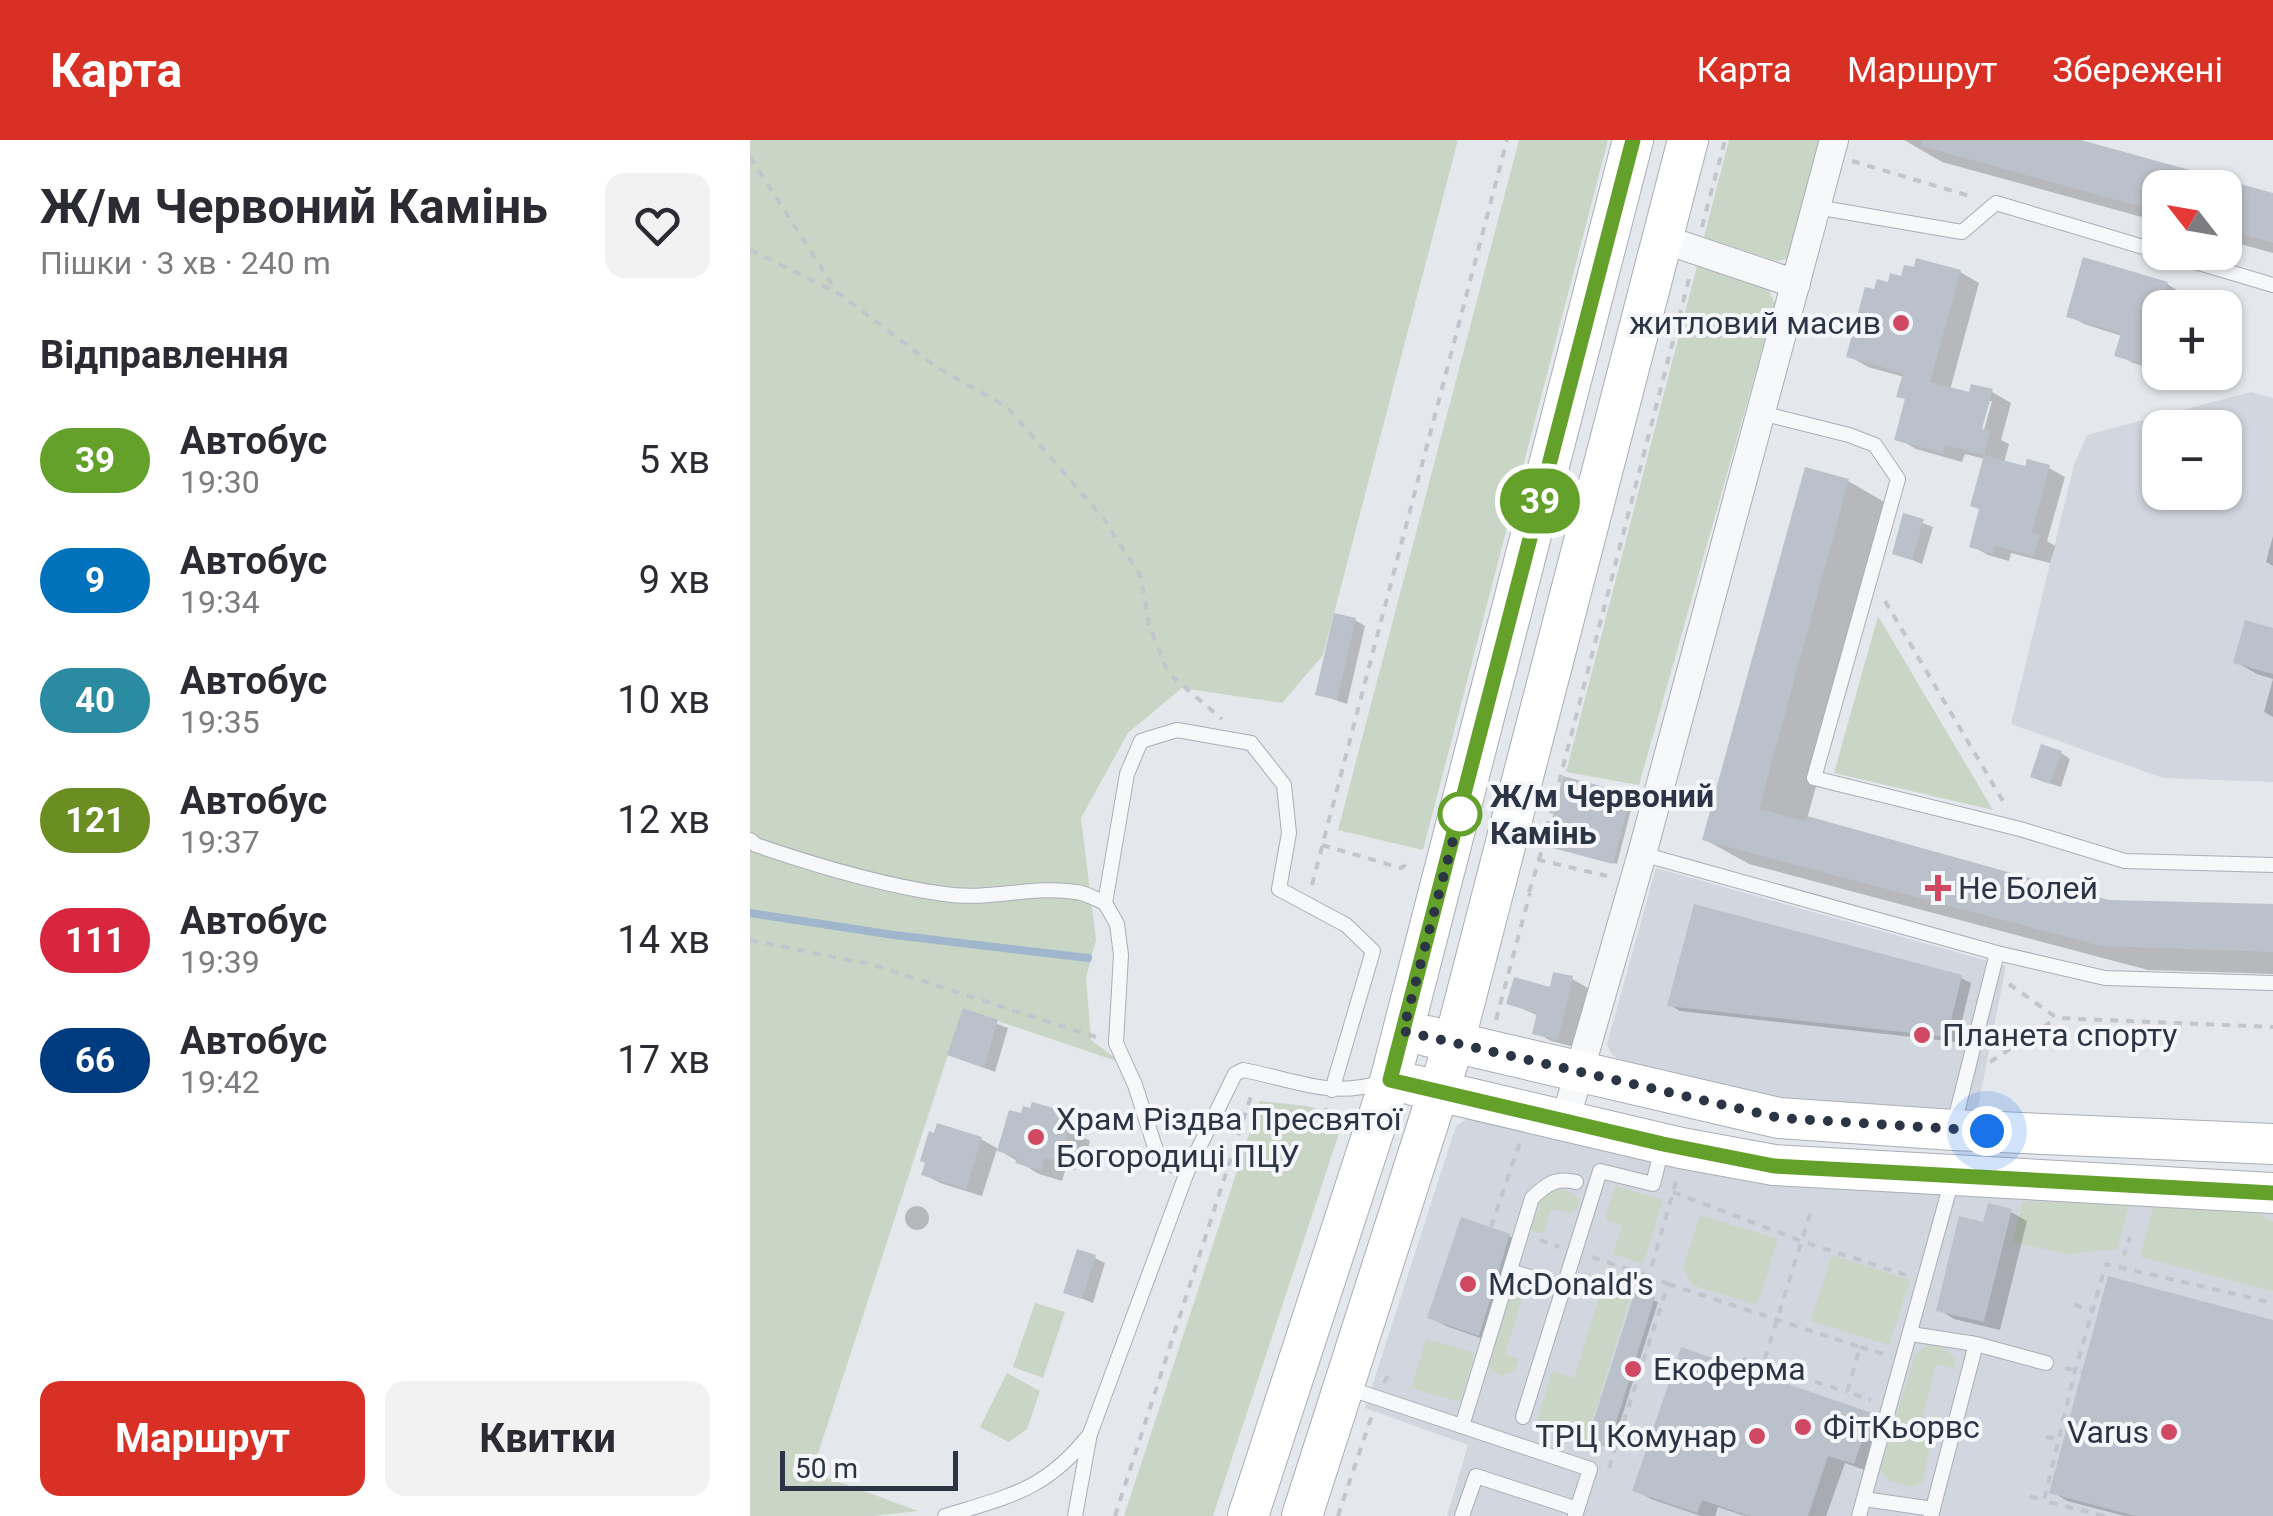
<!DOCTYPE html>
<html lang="uk">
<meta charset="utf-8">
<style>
:root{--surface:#fff;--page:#f2f2f3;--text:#2b2b33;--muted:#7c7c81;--accent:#d93025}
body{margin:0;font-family:Roboto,sans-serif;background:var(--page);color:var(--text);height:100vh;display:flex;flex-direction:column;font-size:38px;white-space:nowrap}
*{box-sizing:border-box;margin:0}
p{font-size:32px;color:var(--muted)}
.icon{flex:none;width:55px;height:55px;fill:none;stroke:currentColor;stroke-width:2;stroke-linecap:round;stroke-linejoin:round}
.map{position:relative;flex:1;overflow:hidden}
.side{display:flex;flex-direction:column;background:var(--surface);width:750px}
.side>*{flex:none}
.badge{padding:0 20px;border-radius:32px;font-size:35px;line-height:65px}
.needle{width:65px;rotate:301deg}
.buttons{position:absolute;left:1392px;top:30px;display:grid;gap:20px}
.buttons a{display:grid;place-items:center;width:100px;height:100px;border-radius:20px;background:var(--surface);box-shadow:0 2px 8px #0004;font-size:50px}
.scale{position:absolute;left:30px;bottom:25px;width:178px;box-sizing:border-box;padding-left:10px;border:5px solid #2b3545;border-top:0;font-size:28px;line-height:35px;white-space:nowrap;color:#2b3545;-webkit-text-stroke:8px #f4f6f9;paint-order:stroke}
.you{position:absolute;width:50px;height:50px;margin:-25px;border:8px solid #fff;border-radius:50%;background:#1a73e8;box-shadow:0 0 0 15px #1a73e833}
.map>.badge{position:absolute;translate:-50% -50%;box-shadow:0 0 0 5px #fff}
h2{padding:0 40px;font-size:38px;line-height:90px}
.round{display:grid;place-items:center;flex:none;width:105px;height:105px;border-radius:20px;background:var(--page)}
.headline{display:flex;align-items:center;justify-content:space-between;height:170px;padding:0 40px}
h1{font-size:48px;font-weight:700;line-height:75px}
.action{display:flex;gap:20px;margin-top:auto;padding:20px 40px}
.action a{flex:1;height:115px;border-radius:20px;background:var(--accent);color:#fff;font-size:40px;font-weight:700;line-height:115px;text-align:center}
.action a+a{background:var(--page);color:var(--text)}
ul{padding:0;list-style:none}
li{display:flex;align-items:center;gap:30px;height:120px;padding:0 40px}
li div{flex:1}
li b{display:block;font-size:38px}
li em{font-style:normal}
li .badge{min-width:110px;font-weight:700;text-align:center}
header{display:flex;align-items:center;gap:60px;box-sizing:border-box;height:140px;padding:0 50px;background:var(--accent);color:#fff}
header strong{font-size:48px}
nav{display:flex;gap:55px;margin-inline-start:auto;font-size:35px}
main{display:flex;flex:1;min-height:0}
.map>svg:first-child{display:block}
</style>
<header>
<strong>Карта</strong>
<nav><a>Карта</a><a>Маршрут</a><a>Збережені</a></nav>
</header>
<main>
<section class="side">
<div class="headline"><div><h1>Ж/м Червоний Камінь</h1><p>Пішки · 3 хв · 240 m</p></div><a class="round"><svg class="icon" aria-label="heart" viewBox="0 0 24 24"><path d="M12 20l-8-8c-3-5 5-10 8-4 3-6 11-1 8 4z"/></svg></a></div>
<h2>Відправлення</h2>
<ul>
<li><span class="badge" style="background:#64a12b;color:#fff">39</span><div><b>Автобус</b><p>19:30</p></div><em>5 хв</em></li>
<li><span class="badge" style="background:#0072bc;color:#fff">9</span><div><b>Автобус</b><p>19:34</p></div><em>9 хв</em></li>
<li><span class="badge" style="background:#2b8ba1;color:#fff">40</span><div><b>Автобус</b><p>19:35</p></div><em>10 хв</em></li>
<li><span class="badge" style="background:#6b8e23;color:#fff">121</span><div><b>Автобус</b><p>19:37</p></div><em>12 хв</em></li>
<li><span class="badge" style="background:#d7263d;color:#fff">111</span><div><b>Автобус</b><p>19:39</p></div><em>14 хв</em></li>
<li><span class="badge" style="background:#003b80;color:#fff">66</span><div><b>Автобус</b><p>19:42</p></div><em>17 хв</em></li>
</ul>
<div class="action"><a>Маршрут</a><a>Квитки</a></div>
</section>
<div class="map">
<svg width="1523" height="1376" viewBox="0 0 1523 1376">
<rect width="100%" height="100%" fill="#e4e7ec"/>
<g fill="#d2d6de" fill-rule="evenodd">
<path d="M1501,252L1523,258V642L1413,638L1261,584L1324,325L1337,295ZM1410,288H1475V352H1410Z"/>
<path d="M906,728L1256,826L1226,977L1031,965L879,929L861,913L857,904Z"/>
<path d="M729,978L1523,1067V1376H697L718,1305L615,1268L706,986L717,979Z"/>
</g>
<g fill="#cad6c5">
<path d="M0,0H708L573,515L532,563L432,548L378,593L331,678L346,800L336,838L341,900L372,923L213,869L62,1332L168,1371L124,1376H0Z"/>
<path d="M769,0H858L673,710L588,690Z"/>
<path d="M979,0H1070L1038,119L1026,121L954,97Z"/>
<path d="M947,126L1019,151L1025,164L889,645L816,632Z"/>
<path d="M1128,476L1243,670L1084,633Z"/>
<path d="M510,961L556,966L595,975L463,1376H374Z"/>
<path d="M865,1046L913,1060L893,1124L863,1114L872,1085L855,1080Z"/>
<path d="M801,1050C812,1048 823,1051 829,1061L826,1070L820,1073L801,1069L793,1094L780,1090L791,1058Z"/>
<path d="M1273,1061L1379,1064L1367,1109L1317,1114L1262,1102Z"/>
<path d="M1404,1064L1508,1073L1523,1082V1151L1390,1117Z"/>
<path d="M950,1075L1028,1099L1007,1165L942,1145L933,1127Z"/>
<path d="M1082,1115L1160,1140L1139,1205L1061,1181Z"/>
<path d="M858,1130L886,1139L836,1300L786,1284L802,1231L824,1238Z"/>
<path d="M764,1139L777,1143L755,1214L769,1219L765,1230L751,1236L739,1228L738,1221Z"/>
<path d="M285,1163L315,1172L293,1238L263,1227Z"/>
<path d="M676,1199L725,1213L710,1262L661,1248Z"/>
<path d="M1180,1203H1189L1205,1219L1203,1229L1186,1224L1168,1296L1180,1306L1173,1341L1163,1347L1139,1341L1130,1329L1165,1215Z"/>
<path d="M257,1233L290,1251L277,1289L259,1302L230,1287Z"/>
</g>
<g fill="#0003" fill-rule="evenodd">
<path d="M1154,0H1322L1523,55V113L1475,100V48H1410V82L1192,22Z"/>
<path d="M1210,132L1229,143L1200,250L1221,255L1242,252L1261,263L1251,300L1259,304L1254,323L1277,329L1299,328L1315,337L1297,401L1305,406L1300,423L1261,413L1259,421L1238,415L1222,406L1232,370L1235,319L1215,314L1212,322L1166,309L1147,298L1157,260L1149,256L1154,237L1118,227L1099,216L1126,152L1153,139ZM1237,261H1242L1231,301L1226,300Z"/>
<path d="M1417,144L1432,153L1428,168H1410V231L1383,223L1367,214L1372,196L1334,184L1319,175Z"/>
<path d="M1057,330L1098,341L1143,367L1057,679L1358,763L1523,766V834L1398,830L999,724L954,699Z"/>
<path d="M1155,376L1183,387L1172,424L1145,413Z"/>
<path d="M1523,396V426L1516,422Z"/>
<path d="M605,480L615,486L597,564L568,554Z"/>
<path d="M1523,491V539L1507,534L1486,522Z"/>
<path d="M1523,539V577L1514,572Z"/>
<path d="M1311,613L1320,619L1311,647L1293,641Z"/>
<path d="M880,656L884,658L867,724L802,707Z"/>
<path d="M1211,838L1221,843L1207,902L930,871L920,865Z"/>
<path d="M822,839L838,848L824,907L801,901L785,892L789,876L759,863L802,850Z"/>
<path d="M215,872L258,888L245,932L200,914Z"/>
<path d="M306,972L337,991L335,998L340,1001L334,1024L327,1023L325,1030L316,1028L312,1041L289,1034L247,1009L232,1056L190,1043L174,1034L231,999L250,1010L273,976Z"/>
<circle cx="167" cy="1078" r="12"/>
<path d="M1261,1072L1277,1081L1250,1190L1204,1179L1188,1169L1235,1085Z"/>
<path d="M759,1096L775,1105L745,1203L696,1186L680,1177Z"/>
<path d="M345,1118L355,1123L343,1163L316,1152Z"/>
<path d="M886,1154L908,1162L862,1308L844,1302Z"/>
<path d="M1523,1183V1376H1375L1317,1361L1302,1351Z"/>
<path d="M1121,1275L1137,1284L1120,1332L1095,1323L1076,1376H995L968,1367L965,1376H951L901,1359L885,1350Z"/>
</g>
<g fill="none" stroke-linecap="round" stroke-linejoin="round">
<path stroke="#9fb6cc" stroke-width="8" d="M0,773L144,795L338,818"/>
</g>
<g fill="#bbc1ca">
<path d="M1172,0H1331L1523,53V103L1475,89V48H1410V72L1171,6Z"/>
<path d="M1333,117L1418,142L1402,192L1410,195V229L1364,216L1371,193L1316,177Z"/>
<path d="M1166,118L1211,130L1180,242L1219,252L1221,244L1243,249L1232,289L1240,291L1234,315L1195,305L1193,313L1144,300L1155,259L1146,257L1153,233L1096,217L1115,147L1124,149L1127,139L1138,142L1140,133L1151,136L1154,125L1164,127Z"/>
<path d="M1234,315L1275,326L1277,319L1300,325L1282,392L1290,395L1284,416L1245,406L1243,414L1219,407L1229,369L1220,366Z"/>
<path d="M1055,327L1099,339L1009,669L1055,681L1057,676L1359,760L1523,764V812L1351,806L952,700Z"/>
<path d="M1153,373L1174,379L1162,420L1142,414Z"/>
<path d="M584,473L606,478L587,560L565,555Z"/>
<path d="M1495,480L1523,488V534L1483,523Z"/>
<path d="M1291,604L1312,611L1300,644L1280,637Z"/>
<path d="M813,636L881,654L863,724L795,706Z"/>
<path d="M944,764L1212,835L1197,897L917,866Z"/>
<path d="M803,832L823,836L808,900L782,894L787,873L756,864L764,837L800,847Z"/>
<path d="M213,868L248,880L234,928L197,915Z"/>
<path d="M282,962L307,969L306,973L317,977L314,985L320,986L312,1014L306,1012L303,1020L294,1018L291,1031L265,1023L267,1017L247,1011L259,970L271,973L273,966L280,968Z"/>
<path d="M187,983L232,997L216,1049L171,1035L175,1023L170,1021L179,991L184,993Z"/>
<path d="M1238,1063L1262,1069L1234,1182L1186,1171L1209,1076L1233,1082Z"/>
<path d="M711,1077L760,1094L729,1196L677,1178Z"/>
<path d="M327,1109L346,1115L332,1159L313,1153Z"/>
<path d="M1358,1136L1523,1180V1376H1385L1299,1353Z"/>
<path d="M885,1151L905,1157L858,1308L837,1301Z"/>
<path d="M931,1207L1122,1273L1104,1324L1078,1316L1058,1376H999L952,1360L947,1373L882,1351Z"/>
</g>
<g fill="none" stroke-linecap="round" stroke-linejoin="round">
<defs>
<g id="service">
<path d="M1066,67L1212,92L1246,63L1410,112"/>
<path d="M1412,112L1523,145"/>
<path d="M1011,273L1099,295L1125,305L1148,339L1064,638L1270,689L1375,721L1523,725"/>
<path d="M0,700L6,705C67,726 130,745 194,754C239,761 282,745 326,752C336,753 346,759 355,763"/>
<path d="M892,714L1247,813L1355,838L1523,843"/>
<path d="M1204,984L1247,813"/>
<path d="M437,1032L416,1022L406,1010L385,945L366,903L371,815L367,784L355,763L377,634L391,601L427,590L501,603L534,645L539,693L529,749L596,785L623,811L582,950"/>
<path d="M760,1131L814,1147"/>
<path d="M1161,1194L1226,1204L1296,1223"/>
<path d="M598,1248L840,1329L825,1376"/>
<path d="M773,1277L850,1031L903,1044L912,1008"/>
<path d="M712,1286L782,1058C796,1045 805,1037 826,1042"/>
<path d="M1114,1359L1183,1369"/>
<path d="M195,1376C260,1356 296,1350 340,1294L437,1032L485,934L493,930C547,940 578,959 634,942"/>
<path d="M325,1376L339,1299"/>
<path d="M712,1376L726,1336L827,1369"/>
<path d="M1109,1376L1203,1036"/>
<path d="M1181,1376L1226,1204"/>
</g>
<g id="minor">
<path d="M913,99L1046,144"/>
<path d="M815,981L892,714L1084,0"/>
</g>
<g id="secondary">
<path d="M677,896L1029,978L1203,990L1523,1004"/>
<path d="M663,945L931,1008L1024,1025L1523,1053"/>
<path d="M498,1376L640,941L883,0"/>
<path d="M552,1376L704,903L938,0"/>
</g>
</defs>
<use href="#service" stroke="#a9aeb7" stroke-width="16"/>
<use href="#minor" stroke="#a9aeb7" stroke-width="30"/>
<use href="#secondary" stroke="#a9aeb7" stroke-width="42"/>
<g stroke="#c2c5cb" stroke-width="4" stroke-dasharray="8 8" stroke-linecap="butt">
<path d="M0,17L87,152"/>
<path d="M1102,21L1223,57"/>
<path d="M952,87L975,0"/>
<path d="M0,110L88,153L185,226L257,267L354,379L391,437L399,485L418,533L472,579"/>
<path d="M1135,461L1257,668"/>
<path d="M572,705L651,728L662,721"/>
<path d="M789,720L940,135"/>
<path d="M562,745L757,0"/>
<path d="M779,752L789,720L857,736"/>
<path d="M0,800L123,825L346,897"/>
<path d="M1259,844L1307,878L1523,887"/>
<path d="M746,880L780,753"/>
<path d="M1240,922L1307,878"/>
<path d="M571,988L577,968"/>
<path d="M923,1052L1051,1101L1159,1136"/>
<path d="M741,1087L770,1002"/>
<path d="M790,1100L809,1107"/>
<path d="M1378,1102L1380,1097"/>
<path d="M1374,1115L1376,1110"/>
<path d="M842,1117L899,1136"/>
<path d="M918,1144L1110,1207L1097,1252L1121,1260"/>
<path d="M1324,1165L1343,1170"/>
<path d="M1110,1207L1134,1214"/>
<path d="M991,1224L995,1219L1097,1252"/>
<path d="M1315,1228L1332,1232"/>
<path d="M1010,1234L1060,1074"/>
<path d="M634,1243L641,1229"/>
<path d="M1296,1297L1308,1299"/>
<path d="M859,1328L918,1144L899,1136L927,1038"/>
<path d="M1280,1356L1294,1361"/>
<path d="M365,1376L502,953"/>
<path d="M588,1376L622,1275"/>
<path d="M1354,1376L1294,1361L1325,1231L1356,1124L1523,1163"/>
</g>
<use href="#service" stroke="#f7f8fa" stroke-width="14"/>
<use href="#minor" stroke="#f7f8fa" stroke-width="28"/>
<use href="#secondary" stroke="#fff" stroke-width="40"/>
</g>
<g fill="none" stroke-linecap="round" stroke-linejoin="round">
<defs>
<path id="line" d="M883,0L640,940L913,1004L1024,1026L1523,1053"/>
</defs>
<use href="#line" stroke="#fff" stroke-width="22"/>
<use href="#line" stroke="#64a12b" stroke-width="15"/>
<path stroke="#2b3545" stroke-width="10" stroke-dasharray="0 18" d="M710,674L713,662L653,891L1030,978L1237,991"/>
</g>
<g fill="#d14862" stroke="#f4f6f9" stroke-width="4">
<circle cx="1151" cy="183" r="10"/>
<path d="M1183 733h10v10h10v10h-10v10h-10v-10h-10v-10h10z"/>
<circle cx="1172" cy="895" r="10"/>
<circle cx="286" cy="997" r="10"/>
<circle cx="718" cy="1144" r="10"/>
<circle cx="883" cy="1229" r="10"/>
<circle cx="1053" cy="1287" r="10"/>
<circle cx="1419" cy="1292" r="10"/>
<circle cx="1007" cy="1296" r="10"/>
</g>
<circle fill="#fff" stroke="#64a12b" stroke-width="5" cx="710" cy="674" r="20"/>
<g text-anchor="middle" stroke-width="8" stroke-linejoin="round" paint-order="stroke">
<g font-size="32" fill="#2b3545" stroke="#f4f6f9" text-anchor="start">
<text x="1131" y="194" text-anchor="end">житловий масив</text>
<text x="1208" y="759">Не Болей</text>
<text x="1192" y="906">Планета спорту</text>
<text x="306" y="990">Храм Різдва Пресвятої<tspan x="306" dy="37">Богородиці ПЦУ</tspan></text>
<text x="738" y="1155">McDonald's</text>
<text x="903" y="1240">Екоферма</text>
<text x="1073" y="1298">ФiтКьорвс</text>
<text x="1399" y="1303" text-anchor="end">Varus</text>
<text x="987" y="1307" text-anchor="end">ТРЦ Комунар</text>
</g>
<g font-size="32" font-weight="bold" fill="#2b3545" stroke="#f4f6f9" text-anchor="start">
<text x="740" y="667">Ж/м Червоний<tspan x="740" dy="37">Камінь</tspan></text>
</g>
</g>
</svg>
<div class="buttons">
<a><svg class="needle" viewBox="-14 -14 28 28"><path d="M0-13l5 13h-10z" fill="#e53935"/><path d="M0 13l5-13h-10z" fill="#7c7c81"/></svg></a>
<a>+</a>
<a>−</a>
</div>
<div class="scale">50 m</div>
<div class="you" style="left:1237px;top:991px"></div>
<b class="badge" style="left:790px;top:361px;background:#64a12b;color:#fff">39</b>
</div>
</main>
